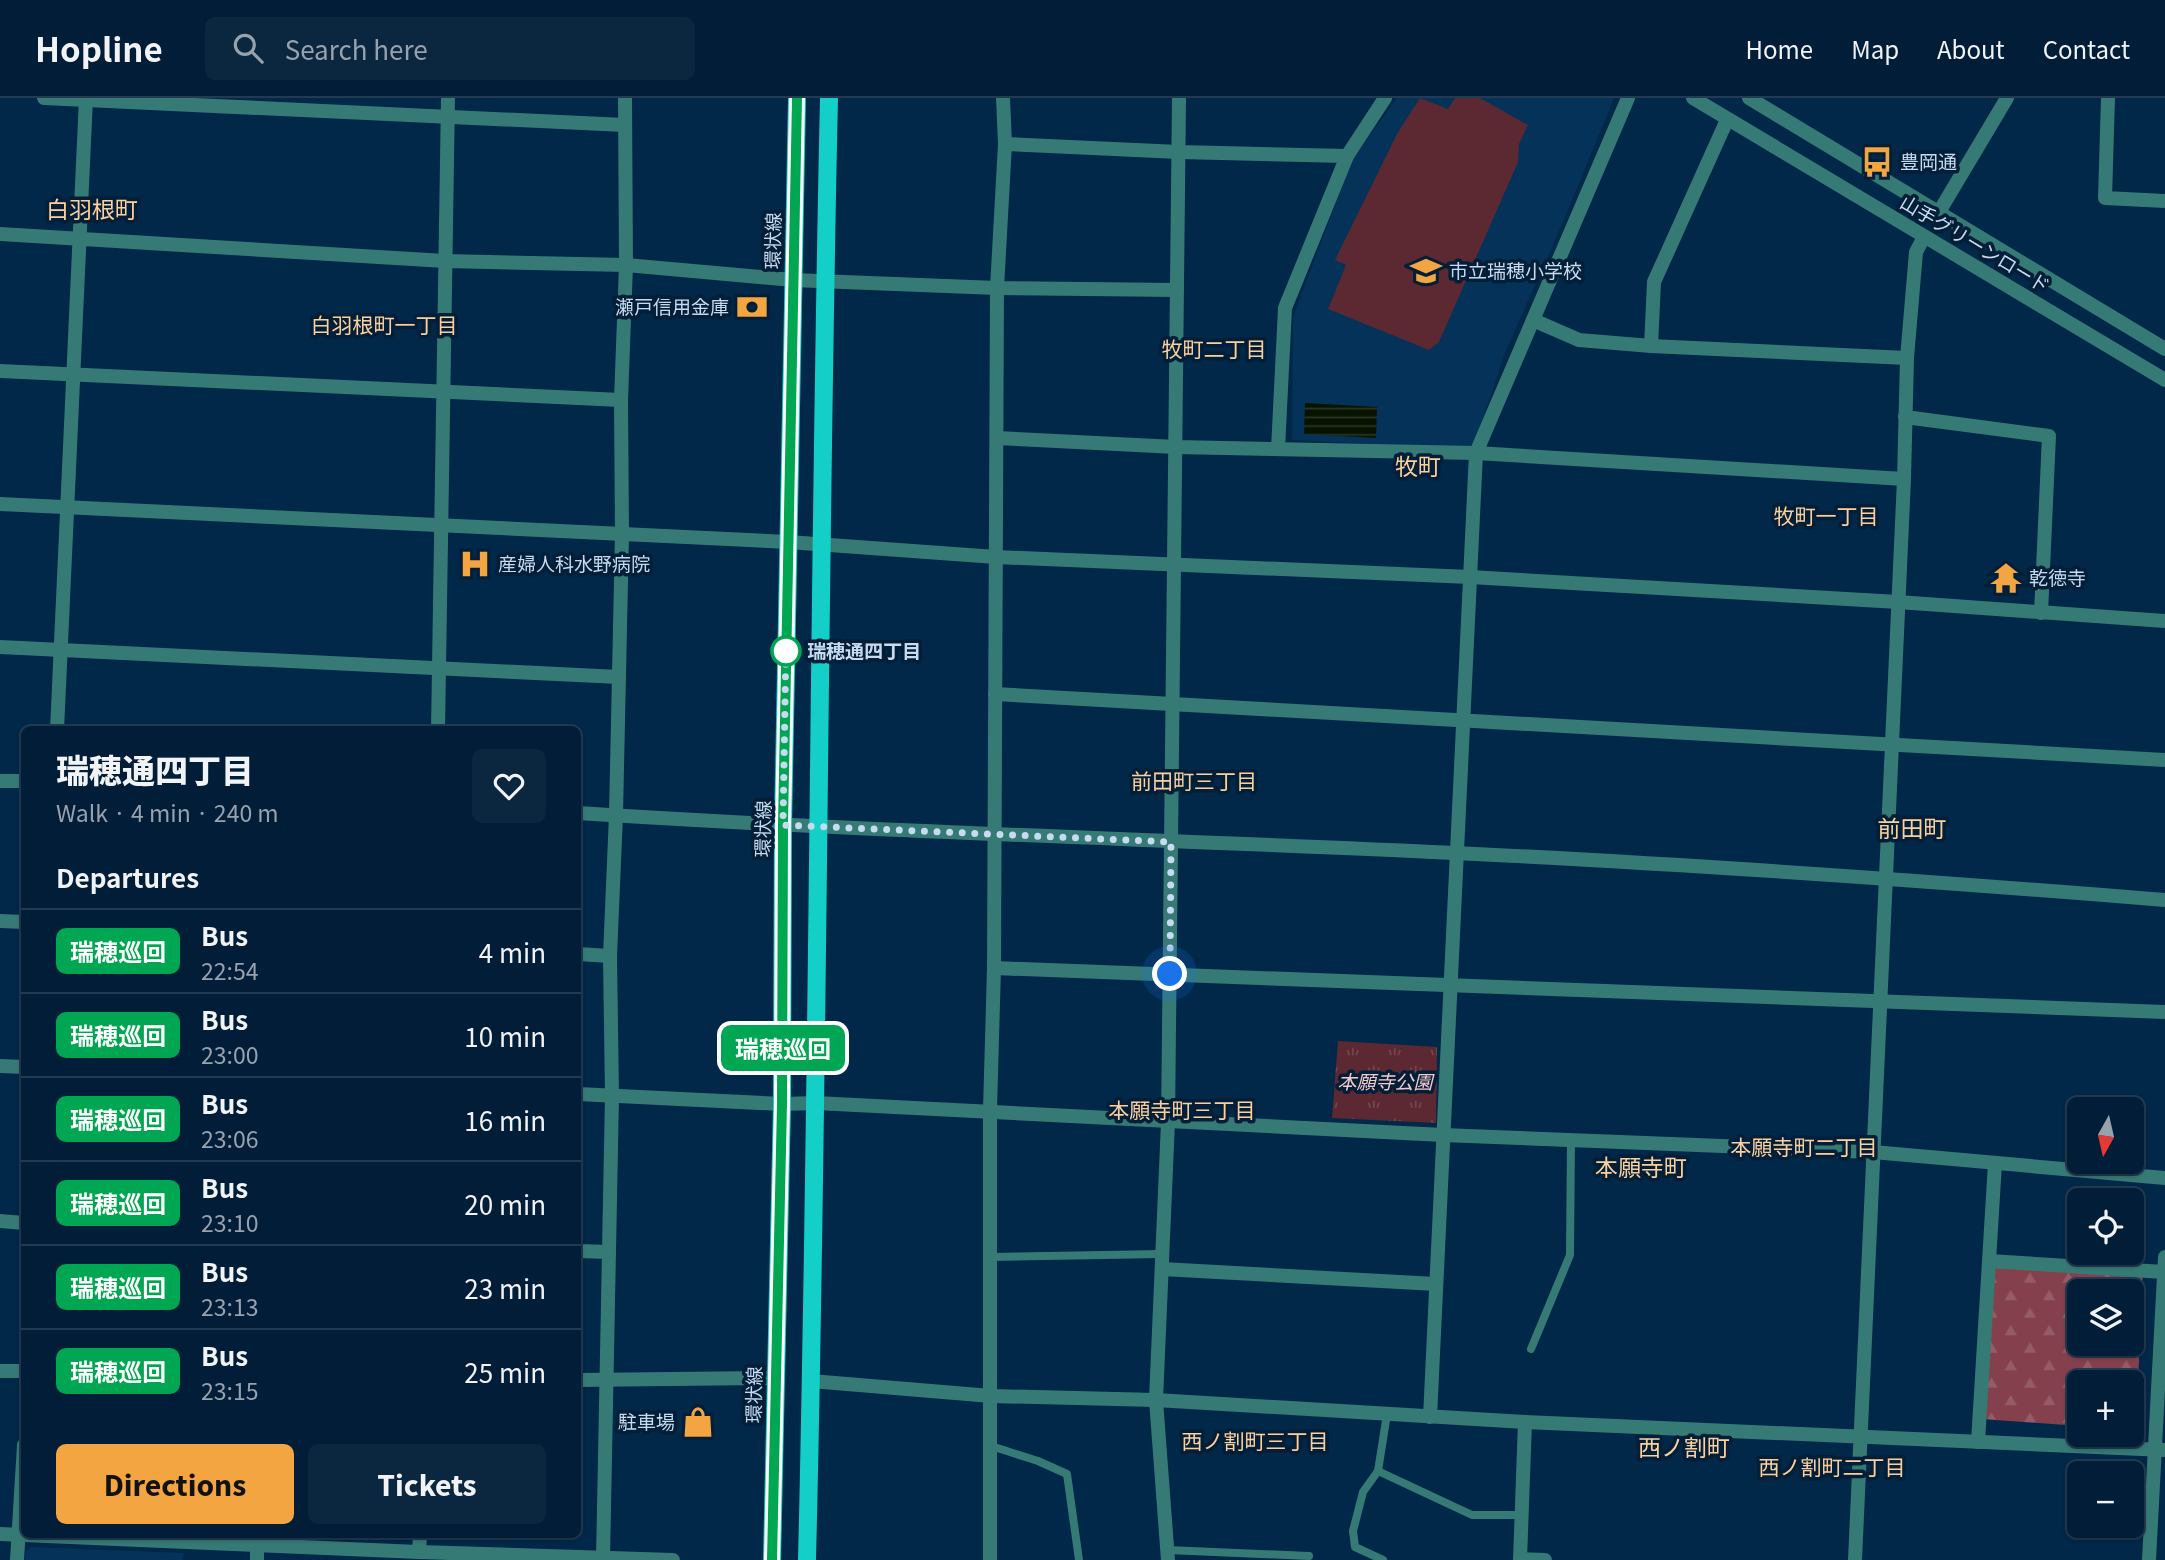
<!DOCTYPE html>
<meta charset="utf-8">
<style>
:root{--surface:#011d37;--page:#0b263f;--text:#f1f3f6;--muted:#96a2ad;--line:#233b52;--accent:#f2a541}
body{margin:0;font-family:Georgia,"Noto Sans JP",serif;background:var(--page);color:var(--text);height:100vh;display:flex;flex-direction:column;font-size:26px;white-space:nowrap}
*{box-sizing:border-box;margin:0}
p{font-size:23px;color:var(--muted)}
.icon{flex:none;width:38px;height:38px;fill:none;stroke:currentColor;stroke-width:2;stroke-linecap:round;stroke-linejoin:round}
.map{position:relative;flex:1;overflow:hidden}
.panel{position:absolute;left:21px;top:628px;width:560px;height:812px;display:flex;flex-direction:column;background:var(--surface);border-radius:10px;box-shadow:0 2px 5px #0004,0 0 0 2px var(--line)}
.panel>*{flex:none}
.badge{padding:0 14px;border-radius:10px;font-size:24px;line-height:46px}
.needle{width:46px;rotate:188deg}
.fabs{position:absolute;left:2067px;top:999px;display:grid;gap:14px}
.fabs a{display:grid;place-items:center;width:77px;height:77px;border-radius:10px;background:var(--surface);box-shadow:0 2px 5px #0004,0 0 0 2px var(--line);font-size:35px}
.you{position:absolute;width:35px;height:35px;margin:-18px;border:5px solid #fff;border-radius:50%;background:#1a73e8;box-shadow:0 0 0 10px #1a73e833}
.map>.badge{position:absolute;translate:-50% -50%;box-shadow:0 0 0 4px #fff}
h2{padding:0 35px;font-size:26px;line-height:63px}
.round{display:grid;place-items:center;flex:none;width:74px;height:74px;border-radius:10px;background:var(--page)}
.summary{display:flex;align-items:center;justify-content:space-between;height:119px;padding:0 35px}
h1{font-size:33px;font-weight:800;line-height:52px}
.primary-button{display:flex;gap:14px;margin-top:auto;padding:14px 35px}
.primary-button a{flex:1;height:80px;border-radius:10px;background:var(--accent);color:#111;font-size:28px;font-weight:800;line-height:80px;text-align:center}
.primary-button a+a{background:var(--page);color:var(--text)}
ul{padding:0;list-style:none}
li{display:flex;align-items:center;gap:21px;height:84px;padding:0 35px;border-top:2px solid var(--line)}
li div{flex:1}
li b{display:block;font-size:26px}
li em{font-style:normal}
li .badge{min-width:77px;font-weight:700;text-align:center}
header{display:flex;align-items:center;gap:42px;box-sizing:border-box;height:98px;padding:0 35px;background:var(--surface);border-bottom:2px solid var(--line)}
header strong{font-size:33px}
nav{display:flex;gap:38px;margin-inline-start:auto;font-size:24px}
.search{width:490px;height:63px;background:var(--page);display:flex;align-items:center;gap:18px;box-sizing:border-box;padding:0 24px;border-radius:10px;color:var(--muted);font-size:26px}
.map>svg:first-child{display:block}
</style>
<header>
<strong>Hopline</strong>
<div class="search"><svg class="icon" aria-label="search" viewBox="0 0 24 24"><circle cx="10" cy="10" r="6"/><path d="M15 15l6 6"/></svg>Search here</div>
<nav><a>Home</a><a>Map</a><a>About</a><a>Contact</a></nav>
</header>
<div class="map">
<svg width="2165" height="1462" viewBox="0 0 2165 1462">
<defs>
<pattern id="forest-firs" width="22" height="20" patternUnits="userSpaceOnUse" patternTransform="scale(1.75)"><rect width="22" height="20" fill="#85404d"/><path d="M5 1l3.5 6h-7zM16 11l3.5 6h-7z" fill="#955b67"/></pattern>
<pattern id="park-tufts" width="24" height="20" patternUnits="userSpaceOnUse" patternTransform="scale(1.75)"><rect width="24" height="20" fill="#5c2832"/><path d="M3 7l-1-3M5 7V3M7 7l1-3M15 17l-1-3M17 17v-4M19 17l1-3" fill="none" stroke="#724750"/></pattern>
<pattern id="water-rules" width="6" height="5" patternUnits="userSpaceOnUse" patternTransform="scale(1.75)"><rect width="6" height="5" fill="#071300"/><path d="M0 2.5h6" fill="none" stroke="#2a3526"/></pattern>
</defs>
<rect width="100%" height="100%" fill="#012749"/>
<g fill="#043258">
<path d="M1397,0H1614L1562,127L1505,255L1475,345L1468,351L1292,342L1293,219L1352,62Z"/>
<path d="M31,1449L184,1455L183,1462H25L26,1454Z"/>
</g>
<path fill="url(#forest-firs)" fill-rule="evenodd" d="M1996,1163L2143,1169L2136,1331H2132V1284H2079V1328L1982,1321ZM2079,1194H2132V1246H2079Z"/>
<path fill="url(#park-tufts)" d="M1338,943L1437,949L1436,1025L1332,1020Z"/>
<path fill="#5c2832" d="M1420,0L1448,11L1455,0H1480L1528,27L1519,46L1518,64L1439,244L1429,252L1328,211L1346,167L1335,162L1397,36Z"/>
<path fill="url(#water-rules)" d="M1305,305L1377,309L1376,340L1304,336Z"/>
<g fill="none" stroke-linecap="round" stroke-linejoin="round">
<g stroke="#367a76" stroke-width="8">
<path d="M991,1159L1162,1156"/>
<path d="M1531,1251L1570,1157L1571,1042"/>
<path d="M991,1348L1038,1363L1067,1376L1079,1462"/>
<path d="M1378,1373L1472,1417H1522"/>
<path d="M1168,1452L1309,1458"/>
<path d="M1383,1462L1355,1449L1353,1433L1363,1394L1378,1373L1387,1316"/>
</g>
<g stroke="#367a76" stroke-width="14">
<path d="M44,0L624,27"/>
<path d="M2108,0L2105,100L2165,103"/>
<path d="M1005,46L1179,54L1347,58"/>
<path d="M1939,114L2007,0"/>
<path d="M0,136L445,163L626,167L793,182L997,190L1177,192"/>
<path d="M1533,222L1579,242L1651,248L1907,260"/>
<path d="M1651,248L1654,184L1727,22"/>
<path d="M0,273L621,302"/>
<path d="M1905,319L2049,338L2041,515"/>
<path d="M997,340L1176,349L1476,355L1904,381"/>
<path d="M1278,351L1285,210L1347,58L1385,0"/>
<path d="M0,406L788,444L996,459L1470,479L1898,504L2165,523"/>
<path d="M0,549L619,579"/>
<path d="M995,596L2165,662"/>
<path d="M57,632L86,0"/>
<path d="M438,632L448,0"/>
<path d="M0,683H24"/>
<path d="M578,715C870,734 1163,741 1455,755C1692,766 1929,783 2165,802"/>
<path d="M0,823L24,824"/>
<path d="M578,856L610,858"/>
<path d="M994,870L2165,914"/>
<path d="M0,1123L24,1125"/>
<path d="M578,1153L609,1154"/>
<path d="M1989,1163L2164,1174"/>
<path d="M1162,1171L1436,1186"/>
<path d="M0,1273H24"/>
<path d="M578,1282L775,1280"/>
<path d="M811,1283L991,1298L1156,1302L1525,1324L2165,1352"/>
<path d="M1430,1319L1476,355L1628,0"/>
<path d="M1978,1344L1995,1065"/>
<path d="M0,1436L419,1454L673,1462"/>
<path d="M419,1454L420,1437"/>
<path d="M1520,1461L1545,1462"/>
<path d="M17,1462L24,1347"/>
<path d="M257,1462V1438"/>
<path d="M603,1462L612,998L610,858L616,717L622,436L621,302L626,167L625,0"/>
<path d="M990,1462V1012L994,870L997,190L1005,46L1003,0"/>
<path d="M1168,1462L1156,1302L1168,1024L1179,0"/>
<path d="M1520,1462L1525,1324"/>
<path d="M1855,1462L1904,381L1907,260L1916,154L1924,139"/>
<path d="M2149,1462L2165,1159"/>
</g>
<g stroke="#367a76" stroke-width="14">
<path d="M1693,0L2165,282"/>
<path d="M1749,0L2165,251"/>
<path d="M0,968L24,969"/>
<path d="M578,996L782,1006L816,1005L1443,1037L1873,1054L2165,1080"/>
</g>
<g stroke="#13cfc7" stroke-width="18">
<path d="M772,1462L782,1006L783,727L797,0"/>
<path d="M807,1462C819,975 818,487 829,0"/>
</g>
</g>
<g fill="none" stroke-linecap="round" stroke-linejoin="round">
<defs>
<path id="line" d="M772,1462L782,1006L783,727L797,0"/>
</defs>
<use href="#line" stroke="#fff" stroke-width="16"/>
<use href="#line" stroke="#00a651" stroke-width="10"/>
<path stroke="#c6daf0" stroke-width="7" stroke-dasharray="0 12.6" d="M786,553V547L783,727L1171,744L1170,876"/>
</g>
<defs>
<symbol id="bus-bare" viewBox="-9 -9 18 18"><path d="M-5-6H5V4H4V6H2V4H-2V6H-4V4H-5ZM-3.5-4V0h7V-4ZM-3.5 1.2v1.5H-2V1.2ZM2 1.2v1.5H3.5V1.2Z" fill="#f2a541" stroke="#031e37" stroke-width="2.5" paint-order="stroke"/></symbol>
<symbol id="school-bare" viewBox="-9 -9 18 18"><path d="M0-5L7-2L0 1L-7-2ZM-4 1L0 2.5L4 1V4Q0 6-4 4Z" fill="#f2a541" stroke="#031e37" stroke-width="2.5" paint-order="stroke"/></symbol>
<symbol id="bank-bare" viewBox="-9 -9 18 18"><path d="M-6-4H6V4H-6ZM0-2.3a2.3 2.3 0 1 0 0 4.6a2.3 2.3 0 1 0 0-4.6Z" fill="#f2a541" stroke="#031e37" stroke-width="2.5" paint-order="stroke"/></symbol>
<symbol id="hospital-bare" viewBox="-9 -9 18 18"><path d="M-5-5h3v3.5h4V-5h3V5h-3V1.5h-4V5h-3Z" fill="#f2a541" stroke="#031e37" stroke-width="2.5" paint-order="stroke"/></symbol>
<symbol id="temple-bare" viewBox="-9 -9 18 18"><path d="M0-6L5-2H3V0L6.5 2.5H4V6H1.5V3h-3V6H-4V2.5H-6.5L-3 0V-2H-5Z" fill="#f2a541" stroke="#031e37" stroke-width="2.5" paint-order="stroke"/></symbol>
<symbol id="shop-bare" viewBox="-9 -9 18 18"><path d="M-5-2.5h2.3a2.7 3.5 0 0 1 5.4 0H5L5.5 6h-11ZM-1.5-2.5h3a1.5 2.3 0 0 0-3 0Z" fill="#f2a541" stroke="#031e37" stroke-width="2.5" paint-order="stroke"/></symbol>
</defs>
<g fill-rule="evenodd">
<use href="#bus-bare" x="1855" y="42" width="44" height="44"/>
<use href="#school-bare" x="1404" y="151" width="44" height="44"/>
<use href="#bank-bare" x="730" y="187" width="44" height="44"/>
<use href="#hospital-bare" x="453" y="444" width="44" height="44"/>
<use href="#temple-bare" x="1984" y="458" width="44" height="44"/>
<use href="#shop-bare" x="676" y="1302" width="44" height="44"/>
</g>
<circle fill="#fff" stroke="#00a651" stroke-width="3.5" cx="786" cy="553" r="14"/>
<g text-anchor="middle" stroke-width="7" stroke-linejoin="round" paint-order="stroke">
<g font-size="19" fill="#c6daf0" stroke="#031e37" text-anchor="start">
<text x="1900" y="71">豊岡通</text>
<text x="1449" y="180">市立瑞穂小学校</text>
<text x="729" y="216" text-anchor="end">瀬戸信用金庫</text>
<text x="498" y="473">産婦人科水野病院</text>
<text x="2029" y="487">乾徳寺</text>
<text x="675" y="1331" text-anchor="end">駐車場</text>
</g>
<g font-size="19" fill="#c6daf0" stroke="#031e37">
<text transform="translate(773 143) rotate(-89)" y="7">環状線</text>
<text transform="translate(1975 146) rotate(31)" y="7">山手グリーンロード</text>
<text transform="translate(763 731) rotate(-89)" y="7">環状線</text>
<text transform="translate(754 1297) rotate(-89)" y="7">環状線</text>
</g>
<g font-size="19" font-weight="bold" fill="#c6daf0" stroke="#031e37" text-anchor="start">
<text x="807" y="560">瑞穂通四丁目</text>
</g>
<g font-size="19" font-style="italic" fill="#f4c9ce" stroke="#031e37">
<text x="1385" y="991">本願寺公園</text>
</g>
<g font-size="21" fill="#fbd09f" stroke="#031e37">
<text x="384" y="235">白羽根町一丁目</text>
<text x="1214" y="259">牧町二丁目</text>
<text x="1826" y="426">牧町一丁目</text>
<text x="1194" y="691">前田町三丁目</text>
<text x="1182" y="1020">本願寺町三丁目</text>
<text x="1804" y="1057">本願寺町二丁目</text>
<text x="1255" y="1351">西ノ割町三丁目</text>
<text x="1832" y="1377">西ノ割町二丁目</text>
</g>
<g font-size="23" fill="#fbd09f" stroke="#031e37">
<text x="92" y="120">白羽根町</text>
<text x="1418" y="377">牧町</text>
<text x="1912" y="739">前田町</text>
<text x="1641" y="1078">本願寺町</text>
<text x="1684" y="1358">西ノ割町</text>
</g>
</g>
</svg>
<div class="fabs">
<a><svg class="needle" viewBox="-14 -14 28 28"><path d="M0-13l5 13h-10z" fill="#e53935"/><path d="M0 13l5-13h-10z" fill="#96a2ad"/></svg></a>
<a><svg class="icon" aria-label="locate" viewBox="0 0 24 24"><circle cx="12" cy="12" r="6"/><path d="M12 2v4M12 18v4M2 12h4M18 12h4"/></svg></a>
<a><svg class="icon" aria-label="layers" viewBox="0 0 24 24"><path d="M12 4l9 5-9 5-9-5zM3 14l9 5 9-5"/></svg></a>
<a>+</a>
<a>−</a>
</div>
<div class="you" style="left:1170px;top:876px"></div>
<b class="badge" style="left:783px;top:950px;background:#00a651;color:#fff">瑞穂巡回</b>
<section class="panel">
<div class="summary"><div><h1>瑞穂通四丁目</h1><p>Walk · 4 min · 240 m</p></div><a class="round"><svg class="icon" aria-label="heart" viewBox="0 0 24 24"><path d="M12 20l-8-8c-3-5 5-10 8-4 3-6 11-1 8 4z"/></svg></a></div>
<h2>Departures</h2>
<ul>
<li><span class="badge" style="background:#00a651;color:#fff">瑞穂巡回</span><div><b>Bus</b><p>22:54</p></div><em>4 min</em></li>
<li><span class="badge" style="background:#00a651;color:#fff">瑞穂巡回</span><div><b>Bus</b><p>23:00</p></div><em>10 min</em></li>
<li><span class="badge" style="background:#00a651;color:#fff">瑞穂巡回</span><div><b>Bus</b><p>23:06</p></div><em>16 min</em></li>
<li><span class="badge" style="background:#00a651;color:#fff">瑞穂巡回</span><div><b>Bus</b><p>23:10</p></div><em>20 min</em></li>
<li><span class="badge" style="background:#00a651;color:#fff">瑞穂巡回</span><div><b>Bus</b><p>23:13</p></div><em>23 min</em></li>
<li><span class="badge" style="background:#00a651;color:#fff">瑞穂巡回</span><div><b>Bus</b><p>23:15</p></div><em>25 min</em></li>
</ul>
<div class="primary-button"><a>Directions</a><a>Tickets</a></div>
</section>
</div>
